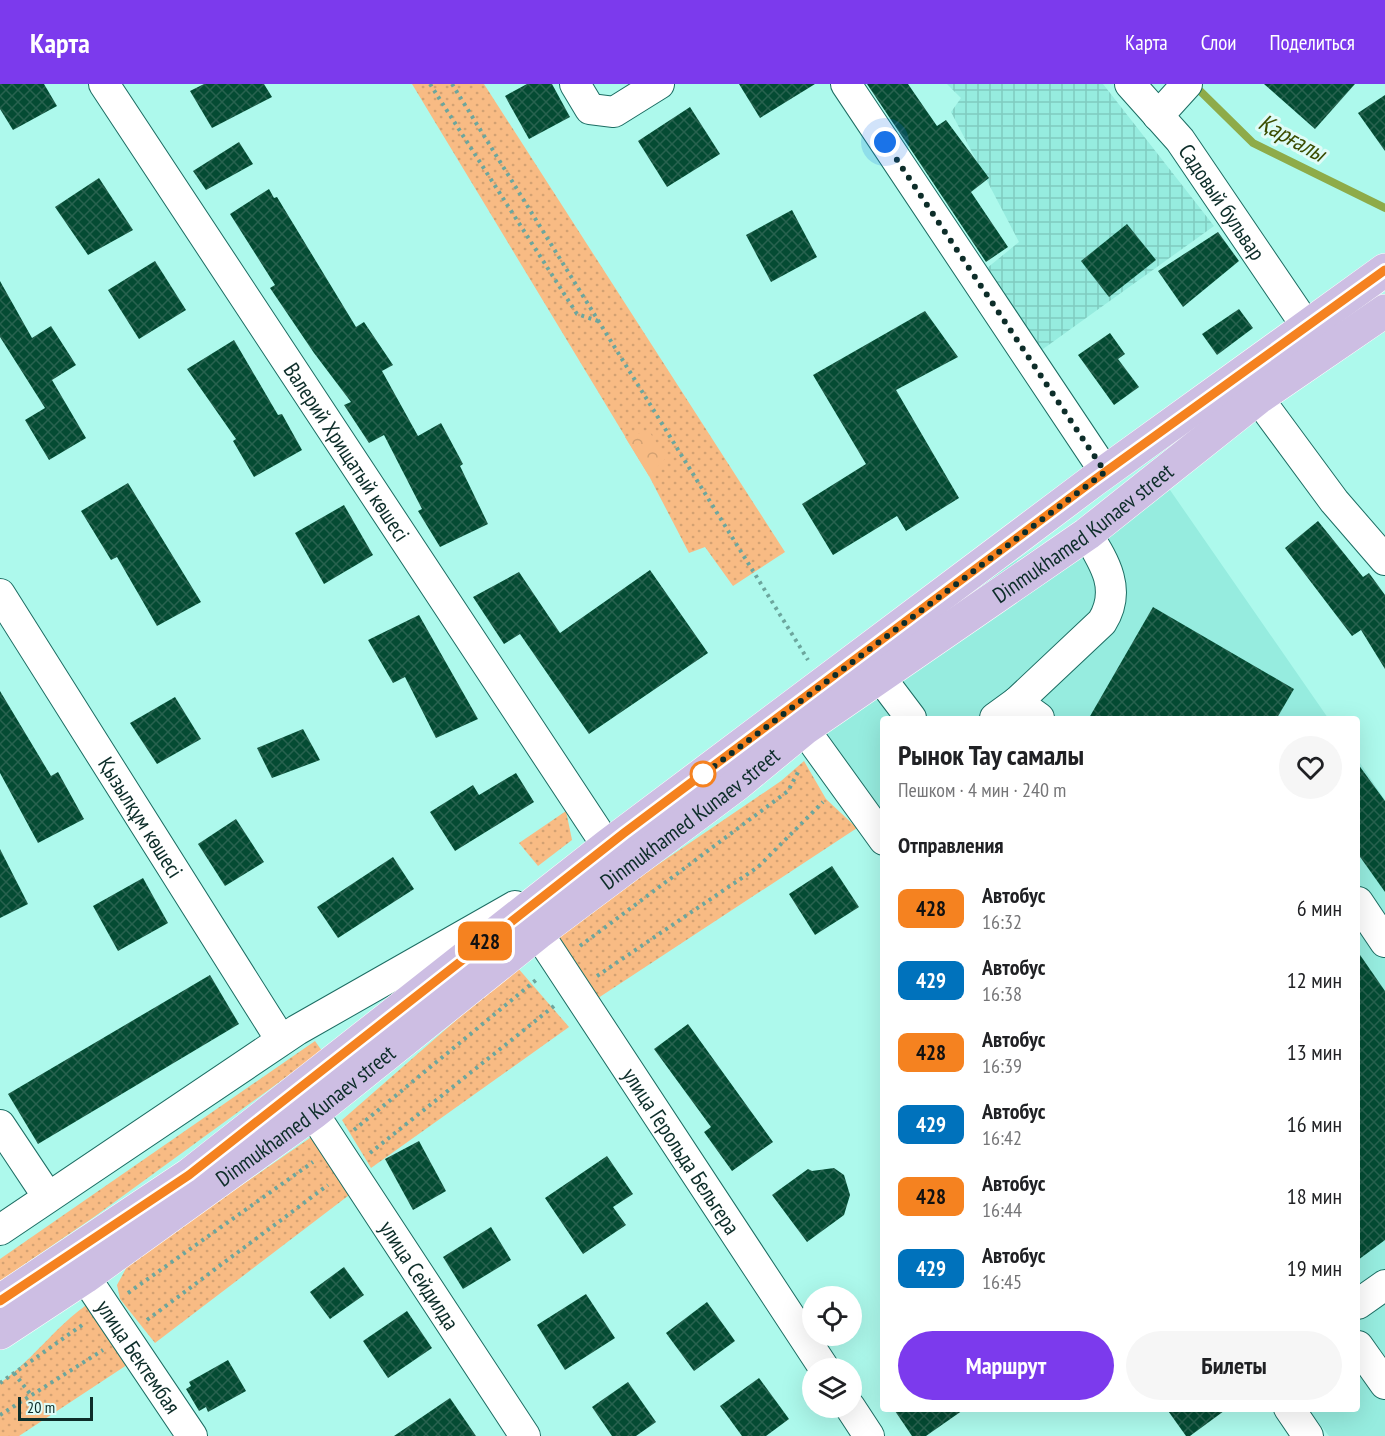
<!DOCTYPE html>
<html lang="ru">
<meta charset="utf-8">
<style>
:root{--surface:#fff;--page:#f6f6f6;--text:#202124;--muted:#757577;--accent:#7c3aed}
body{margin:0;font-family:"PT Sans Narrow",sans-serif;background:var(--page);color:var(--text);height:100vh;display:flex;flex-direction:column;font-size:22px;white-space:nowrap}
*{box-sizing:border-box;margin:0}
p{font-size:20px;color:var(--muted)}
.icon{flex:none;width:33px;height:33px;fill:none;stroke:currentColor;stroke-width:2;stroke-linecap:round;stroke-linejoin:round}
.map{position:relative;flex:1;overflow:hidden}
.drawer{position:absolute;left:880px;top:632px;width:480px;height:696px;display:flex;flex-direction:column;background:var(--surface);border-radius:6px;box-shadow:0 6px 24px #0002}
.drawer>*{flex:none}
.badge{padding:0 12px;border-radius:9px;font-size:21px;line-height:39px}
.tools{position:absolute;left:802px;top:1202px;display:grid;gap:12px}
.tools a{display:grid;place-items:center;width:60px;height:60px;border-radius:50%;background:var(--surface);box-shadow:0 6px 24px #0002;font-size:30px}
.scale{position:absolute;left:18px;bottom:15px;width:75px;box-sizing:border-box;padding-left:6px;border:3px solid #0d2d29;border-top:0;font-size:16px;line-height:21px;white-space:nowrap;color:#0d2d29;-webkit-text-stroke:4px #dffcf7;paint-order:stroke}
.you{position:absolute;width:30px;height:30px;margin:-15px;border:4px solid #fff;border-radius:50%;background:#1a73e8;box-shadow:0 0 0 9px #1a73e833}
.map>.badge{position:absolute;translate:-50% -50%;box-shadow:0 0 0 3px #fff}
h2{padding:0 18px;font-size:22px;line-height:54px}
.round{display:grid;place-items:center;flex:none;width:63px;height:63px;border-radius:32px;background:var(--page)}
.overview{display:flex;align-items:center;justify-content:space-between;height:102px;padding:0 18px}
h1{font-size:28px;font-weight:700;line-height:45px}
.cta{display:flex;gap:12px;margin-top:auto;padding:12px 18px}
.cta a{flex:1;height:69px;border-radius:36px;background:var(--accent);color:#fff;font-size:24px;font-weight:700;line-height:69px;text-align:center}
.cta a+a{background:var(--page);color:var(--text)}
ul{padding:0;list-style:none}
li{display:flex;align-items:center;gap:18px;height:72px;padding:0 18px}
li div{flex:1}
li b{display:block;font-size:22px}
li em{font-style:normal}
li .badge{min-width:66px;font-weight:700;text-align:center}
header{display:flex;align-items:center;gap:36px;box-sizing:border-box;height:84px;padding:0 30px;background:var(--accent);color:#fff}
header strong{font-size:28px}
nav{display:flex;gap:33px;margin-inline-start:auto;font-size:21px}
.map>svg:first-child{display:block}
</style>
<header>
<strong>Карта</strong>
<nav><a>Карта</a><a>Слои</a><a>Поделиться</a></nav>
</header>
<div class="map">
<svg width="1385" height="1352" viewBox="0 0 1385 1352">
<defs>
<pattern id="industrial-grid" width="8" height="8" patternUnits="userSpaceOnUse" patternTransform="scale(1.5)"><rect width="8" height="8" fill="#96ecdf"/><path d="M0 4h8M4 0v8" fill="none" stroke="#80cbbf"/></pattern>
<pattern id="grass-dots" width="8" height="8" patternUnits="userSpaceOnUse" patternTransform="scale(1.5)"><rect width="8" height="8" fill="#f8bb84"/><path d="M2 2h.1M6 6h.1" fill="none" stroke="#d3a172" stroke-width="1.8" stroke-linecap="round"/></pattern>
<pattern id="park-crowns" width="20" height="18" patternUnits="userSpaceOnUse" patternTransform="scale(1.5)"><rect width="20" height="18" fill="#f8bb84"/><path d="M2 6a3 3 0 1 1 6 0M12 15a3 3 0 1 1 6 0" fill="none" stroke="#d3a172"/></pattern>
<pattern id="building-cross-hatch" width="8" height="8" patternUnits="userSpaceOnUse" patternTransform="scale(1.5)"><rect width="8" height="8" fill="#044b33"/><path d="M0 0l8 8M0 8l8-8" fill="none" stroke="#28624f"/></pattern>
</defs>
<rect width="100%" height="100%" fill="#adf9ec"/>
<g fill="#96ecdf">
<path d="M1159,386L1170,406L1328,634H884L883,752L793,618Z"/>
<path d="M1358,676L1385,716V1352H1329L1308,1325L1358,1324Z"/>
</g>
<path fill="url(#industrial-grid)" d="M947,0H1103L1214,142L1036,270L976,193L1019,158L951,28L961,14Z"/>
<g fill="url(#grass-dots)">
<path d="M412,0H484L785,468L733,502L705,463L689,469L649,392Z"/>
<path d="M804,677L826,715L857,744L586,922L544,858L781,697Z"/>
<path d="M566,727L572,756L538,782L519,759Z"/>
<path d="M517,883L569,943L371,1084L342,1036Z"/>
<path d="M315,957L322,967L94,1133L0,1197V1175Z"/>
<path d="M323,1045L361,1102L155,1259L120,1215L117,1201L129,1179Z"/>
<path d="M99,1213L139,1273L19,1352H0V1299C36,1274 60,1235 99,1213Z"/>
</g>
<path fill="url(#park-crowns)" d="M649,347L666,374L649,392L625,353Z"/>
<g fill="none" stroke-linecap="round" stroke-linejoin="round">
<path stroke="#8eab49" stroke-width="8" d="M1194,1L1253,59L1385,124"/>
</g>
<g fill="url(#building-cross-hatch)">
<path d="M0,0H44L57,22L13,46L0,25Z"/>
<path d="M204,0H264L272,13L212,44L190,7Z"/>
<path d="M527,0H552L570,33L529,55L505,12Z"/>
<path d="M739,0H815L760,34Z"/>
<path d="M867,0H908L937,42L946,36L989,94L971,108L1008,163L986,178Z"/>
<path d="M1264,0H1355L1315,45Z"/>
<path d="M1385,11V67L1358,29Z"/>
<path d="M690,23L720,70L667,103L638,57Z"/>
<path d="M239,58L253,80L206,106L193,87Z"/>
<path d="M99,94L133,146L88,171L55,123Z"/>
<path d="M269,105L274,114L277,113L356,243L364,238L393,281L382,287L418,352L441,339L463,380L460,382L488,440L440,463L418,427L422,425L384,351L369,359L344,321L351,318L314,269L270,204L275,201L230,130Z"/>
<path d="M792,126L817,173L771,198L746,151Z"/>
<path d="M1127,140L1156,176L1109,213L1081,177Z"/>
<path d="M1218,148L1239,177L1183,223L1158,187Z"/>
<path d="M155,177L186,226L139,255L108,206Z"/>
<path d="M0,197L32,254L51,242L76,281L52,296L86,354L49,376L25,336L45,324L0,253Z"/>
<path d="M1239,225L1253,244L1217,271L1202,250Z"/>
<path d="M925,227L958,273L896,306L959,414L906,447L897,432L833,471L802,420L866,380L813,291Z"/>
<path d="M1110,249L1125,270L1118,275L1139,303L1114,321L1078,271Z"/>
<path d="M234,256L278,331L282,330L302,366L254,393L233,357L236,355L187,285Z"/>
<path d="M128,399L201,518L157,542L117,473L111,476L81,427Z"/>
<path d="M344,421L373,471L324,500L295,449Z"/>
<path d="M1318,437L1363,493L1369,489L1385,511V585L1361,546L1352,552L1285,464Z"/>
<path d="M650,486L708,569L589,650L520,550L504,560L473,513L519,488L560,549Z"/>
<path d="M1153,523L1294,605L1277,634H1089Z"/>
<path d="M419,531L478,635L436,654L405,593L393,599L368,556Z"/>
<path d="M0,607L51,692L58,688L84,735L38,759L0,689Z"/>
<path d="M175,613L201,655L157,680L130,639Z"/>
<path d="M303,645L320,676L272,694L257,664Z"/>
<path d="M1358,680L1385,717V808L1358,770Z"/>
<path d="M516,689L534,718L455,767L430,728L473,701L479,711Z"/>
<path d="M236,735L264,778L225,802L198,760Z"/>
<path d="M0,765L28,820L0,834Z"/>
<path d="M393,773L414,805L338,854L317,823Z"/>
<path d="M832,782L859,823L815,851L789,810Z"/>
<path d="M143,794L168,839L118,867L93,822Z"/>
<path d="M1358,868L1385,907V1156L1358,1176Z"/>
<path d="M210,891L239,940L38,1060L8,1010Z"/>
<path d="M688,940L773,1058L732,1087L704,1048L711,1043L654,965Z"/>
<path d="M419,1057L446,1107L413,1126L385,1075Z"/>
<path d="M607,1072L633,1110L613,1123L626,1141L583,1170L545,1114Z"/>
<path d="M834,1084L844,1091L850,1111L844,1131L807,1158L772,1111L808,1085L812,1087Z"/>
<path d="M491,1143L511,1176L463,1205L443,1173Z"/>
<path d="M344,1183L364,1211L330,1235L310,1208Z"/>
<path d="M586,1210L615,1254L565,1286L537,1241Z"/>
<path d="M707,1218L735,1257L694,1287L666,1249Z"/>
<path d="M407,1227L432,1264L388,1294L363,1257Z"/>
<path d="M228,1276L246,1307L208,1328L206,1323L199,1327L186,1305L191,1302L189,1298Z"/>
<path d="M759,1294L789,1335L766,1352H742L720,1322Z"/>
<path d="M628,1298L656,1338L636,1352H612L592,1323Z"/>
<path d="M450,1314L476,1352H394Z"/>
<path d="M893,1324H966L926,1352H912Z"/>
<path d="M1166,1324H1228L1190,1352H1186Z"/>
</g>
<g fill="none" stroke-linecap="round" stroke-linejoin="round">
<defs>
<g id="minor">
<path id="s1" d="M104,0L607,762"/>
<path d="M575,0L590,25L614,28L659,0"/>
<path d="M846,0L1105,388"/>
<path id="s2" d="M1130,0L1180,56L1307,243"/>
<path d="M1158,32L1187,0"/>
<path d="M1258,314L1334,417L1385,476"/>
<path id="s3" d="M0,510L281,956"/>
<path d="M865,573L911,634"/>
<path d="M1017,618L1102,538C1122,506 1105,479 1087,450"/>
<path d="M995,634L1017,618L1039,634"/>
<path d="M804,645L884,756"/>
<path d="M1358,818L1385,858"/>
<path id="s4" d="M538,849L824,1284"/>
<path id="s5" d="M313,1029L525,1352"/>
<path d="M0,1041L48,1113"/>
<path d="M0,1146L297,946L515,822"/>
<path id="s6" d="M85,1193L192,1352"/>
<path d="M1358,1220L1385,1201"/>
<path d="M1358,1262L1385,1300"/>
<path d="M850,1323L869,1352"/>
<path d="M1289,1324L1308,1352"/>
</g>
<g id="major">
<path d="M0,1217L189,1091L607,762L1094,396L1385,186"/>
<path id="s7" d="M0,1249L85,1193L313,1029L538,849L736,701L804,645L1087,450L1258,314L1385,227"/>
</g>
</defs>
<use href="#minor" stroke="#1c6d63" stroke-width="32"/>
<use href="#major" stroke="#fff" stroke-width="34"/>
<g stroke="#6ca69d" stroke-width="4" stroke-dasharray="3 4.5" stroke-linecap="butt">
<path d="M430,0L577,230L598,237"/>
<path d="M452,0L808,576"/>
<path d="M580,862L788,707L798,688"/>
<path d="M597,892L758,783L823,718"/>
<path d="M354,1046L536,896"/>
<path d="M370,1069L554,922"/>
<path d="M128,1209L313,1078"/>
<path d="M147,1236L328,1101"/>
<path d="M14,1289L31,1311"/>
<path d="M0,1299L85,1239"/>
<path d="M0,1331L103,1266"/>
</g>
<use href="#minor" stroke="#fff" stroke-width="30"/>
<use href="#major" stroke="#cdbee3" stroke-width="33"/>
</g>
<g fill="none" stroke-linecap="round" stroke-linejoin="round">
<defs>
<path id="line" d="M0,1217L189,1091L624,749L1094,396L1385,186"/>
</defs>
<use href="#line" stroke="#fff" stroke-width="14"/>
<use href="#line" stroke="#f58220" stroke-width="9"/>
<path stroke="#0d2d29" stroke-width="6" stroke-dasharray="0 10.8" d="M703,690L696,696L1105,388L885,58"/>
</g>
<circle fill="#fff" stroke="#f58220" stroke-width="3" cx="703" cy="690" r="12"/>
<g text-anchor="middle" stroke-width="6" stroke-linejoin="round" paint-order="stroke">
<g font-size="22" fill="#0d2d29" stroke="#dffcf7">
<text dy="8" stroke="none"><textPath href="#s2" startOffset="150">Садовый бульвар</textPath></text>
<text dy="8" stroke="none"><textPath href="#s1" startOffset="441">Валерий Хрищатый көшесі</textPath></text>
<text dy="8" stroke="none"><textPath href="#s7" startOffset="1347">Dinmukhamed Kunaev street</textPath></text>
<text dy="8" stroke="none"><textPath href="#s3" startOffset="264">Қызылқұм көшесі</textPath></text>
<text dy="8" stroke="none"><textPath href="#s7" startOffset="861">Dinmukhamed Kunaev street</textPath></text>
<text dy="8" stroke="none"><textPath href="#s7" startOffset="375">Dinmukhamed Kunaev street</textPath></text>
<text dy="8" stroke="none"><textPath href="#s4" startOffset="261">улица Герольда Бельгера</textPath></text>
<text dy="8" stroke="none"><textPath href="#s5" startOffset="194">улица Сейдилда</textPath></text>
<text dy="8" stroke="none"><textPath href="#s6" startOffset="96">улица Бектембая</textPath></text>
</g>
<g font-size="24" font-style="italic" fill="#3a4c00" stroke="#dffcf7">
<text transform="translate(1292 54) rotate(29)" y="8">Қарғалы</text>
</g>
</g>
</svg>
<div class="tools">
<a><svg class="icon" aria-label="locate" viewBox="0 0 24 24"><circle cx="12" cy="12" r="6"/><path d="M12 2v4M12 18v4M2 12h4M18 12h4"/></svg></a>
<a><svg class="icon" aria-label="layers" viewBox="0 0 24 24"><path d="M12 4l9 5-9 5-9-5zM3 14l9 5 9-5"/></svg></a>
</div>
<div class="scale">20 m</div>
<div class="you" style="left:885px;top:58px"></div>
<b class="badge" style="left:485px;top:857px;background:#f58220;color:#111">428</b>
<section class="drawer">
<div class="overview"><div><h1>Рынок Тау самалы</h1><p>Пешком · 4 мин · 240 m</p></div><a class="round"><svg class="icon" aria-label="heart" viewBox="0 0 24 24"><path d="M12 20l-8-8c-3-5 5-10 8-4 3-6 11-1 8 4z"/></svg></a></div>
<h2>Отправления</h2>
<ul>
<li><span class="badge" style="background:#f58220;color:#111">428</span><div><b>Автобус</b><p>16:32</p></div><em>6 мин</em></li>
<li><span class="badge" style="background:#0072bc;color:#fff">429</span><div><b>Автобус</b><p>16:38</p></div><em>12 мин</em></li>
<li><span class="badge" style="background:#f58220;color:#111">428</span><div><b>Автобус</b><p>16:39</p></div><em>13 мин</em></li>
<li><span class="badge" style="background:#0072bc;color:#fff">429</span><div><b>Автобус</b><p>16:42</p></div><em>16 мин</em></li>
<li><span class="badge" style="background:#f58220;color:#111">428</span><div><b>Автобус</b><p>16:44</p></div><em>18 мин</em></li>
<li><span class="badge" style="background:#0072bc;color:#fff">429</span><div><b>Автобус</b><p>16:45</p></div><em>19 мин</em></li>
</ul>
<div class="cta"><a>Маршрут</a><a>Билеты</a></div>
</section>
</div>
